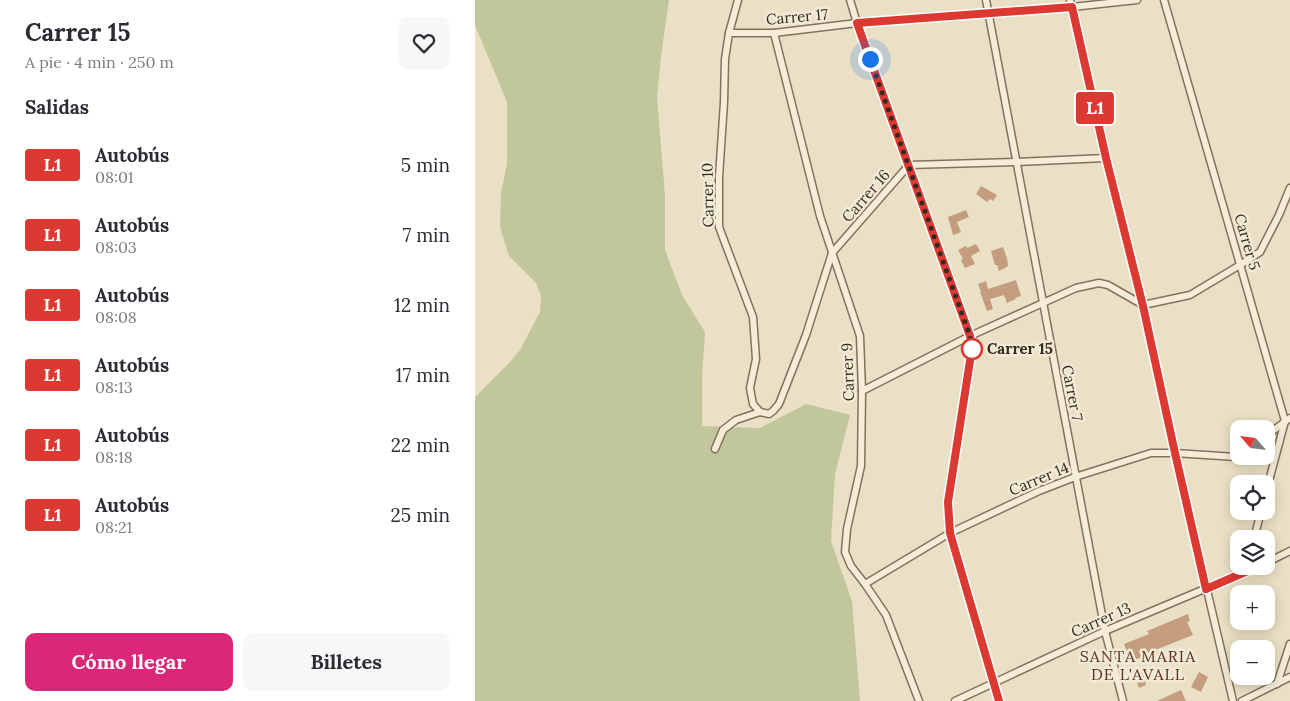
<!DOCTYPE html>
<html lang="es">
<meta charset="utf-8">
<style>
:root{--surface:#fff;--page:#f7f7f7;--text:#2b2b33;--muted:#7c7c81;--accent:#db2777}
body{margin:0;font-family:Lora,serif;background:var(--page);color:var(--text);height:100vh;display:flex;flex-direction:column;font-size:19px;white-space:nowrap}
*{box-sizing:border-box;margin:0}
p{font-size:16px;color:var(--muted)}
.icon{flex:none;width:28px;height:28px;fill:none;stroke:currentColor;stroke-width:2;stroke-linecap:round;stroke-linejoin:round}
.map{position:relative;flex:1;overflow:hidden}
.side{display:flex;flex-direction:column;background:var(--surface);width:475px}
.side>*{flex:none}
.badge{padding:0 10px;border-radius:4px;font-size:18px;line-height:32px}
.needle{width:32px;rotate:298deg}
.buttons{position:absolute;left:755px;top:420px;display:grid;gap:10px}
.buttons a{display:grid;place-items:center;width:45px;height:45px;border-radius:10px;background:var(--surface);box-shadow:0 2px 12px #0003;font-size:25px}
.you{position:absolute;width:25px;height:25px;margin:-12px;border:4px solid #fff;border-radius:50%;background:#1a73e8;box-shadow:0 0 0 8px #1a73e833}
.map>.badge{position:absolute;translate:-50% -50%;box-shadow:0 0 0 2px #fff}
h2{padding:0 25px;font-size:19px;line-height:45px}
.round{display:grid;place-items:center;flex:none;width:52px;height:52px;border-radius:10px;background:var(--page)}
.headline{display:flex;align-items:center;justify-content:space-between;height:85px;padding:0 25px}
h1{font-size:24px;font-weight:800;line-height:38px}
.primary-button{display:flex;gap:10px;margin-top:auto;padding:10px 25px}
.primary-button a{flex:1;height:58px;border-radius:10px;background:var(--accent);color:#fff;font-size:20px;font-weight:800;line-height:58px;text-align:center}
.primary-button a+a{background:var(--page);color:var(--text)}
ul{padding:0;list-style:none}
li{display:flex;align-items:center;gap:15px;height:70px;padding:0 25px}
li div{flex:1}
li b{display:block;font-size:19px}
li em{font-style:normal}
li .badge{min-width:55px;font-weight:700;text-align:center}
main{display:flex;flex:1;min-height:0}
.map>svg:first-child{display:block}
</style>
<main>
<section class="side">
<div class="headline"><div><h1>Carrer 15</h1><p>A pie · 4 min · 250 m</p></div><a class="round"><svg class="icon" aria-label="heart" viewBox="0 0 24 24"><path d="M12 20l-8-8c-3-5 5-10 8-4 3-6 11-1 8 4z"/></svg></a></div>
<h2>Salidas</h2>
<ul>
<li><span class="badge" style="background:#db3931;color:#fff">L1</span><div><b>Autobús</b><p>08:01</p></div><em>5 min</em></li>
<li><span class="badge" style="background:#db3931;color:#fff">L1</span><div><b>Autobús</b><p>08:03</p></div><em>7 min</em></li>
<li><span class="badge" style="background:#db3931;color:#fff">L1</span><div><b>Autobús</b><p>08:08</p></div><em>12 min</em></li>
<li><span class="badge" style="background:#db3931;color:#fff">L1</span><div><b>Autobús</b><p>08:13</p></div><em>17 min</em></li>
<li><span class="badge" style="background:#db3931;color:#fff">L1</span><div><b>Autobús</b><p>08:18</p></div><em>22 min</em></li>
<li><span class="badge" style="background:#db3931;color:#fff">L1</span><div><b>Autobús</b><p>08:21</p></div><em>25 min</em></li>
</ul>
<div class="primary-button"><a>Cómo llegar</a><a>Billetes</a></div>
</section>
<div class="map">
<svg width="815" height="701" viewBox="0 0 815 701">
<rect width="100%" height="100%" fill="#eae0c5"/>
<path fill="#c1c79a" d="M0,0H194L186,56L182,98L190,195V250L207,295L230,332L227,378V426L285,428L331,404L375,415L360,474L356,541L377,601L385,701H0V397L36,361L45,350L65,312L66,296L61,283L34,256L25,227L26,193L32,164V102L0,25Z"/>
<g fill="#c49d7f">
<path d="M506,186L522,195L518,201L515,199L512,202L501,194Z"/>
<path d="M491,210L494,217L482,222L486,232L478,235L473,217Z"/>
<path d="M501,244L505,251L496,256L500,264L490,268L486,260L488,259L483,250L491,246L492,248Z"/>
<path d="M528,247L532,258L533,265L532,267L524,271L522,265H520L516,251Z"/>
<path d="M541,280L546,296L540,298L541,299L532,303L529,295L515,299L518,309L512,311L505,292H506L503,284L511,281L513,289Z"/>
<path d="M713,614L715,621L712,622L718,635L670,654V656L656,661L649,644L674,634L672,631Z"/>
<path d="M674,668L676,676L669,678L671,685L664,688L658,671L664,669L665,671Z"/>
<path d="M724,672L733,677L726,692L716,687Z"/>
<path d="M706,690L711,701H682Z"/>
</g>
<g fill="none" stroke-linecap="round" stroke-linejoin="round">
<defs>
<g id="minor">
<path d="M263,0L254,33L250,59L249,102L244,177V227L278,317L281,359L275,388L278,404L285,412"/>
<path d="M375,0L382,23L495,336L497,348L473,502L475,533L524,701"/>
<path d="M511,0L630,631L648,701"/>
<path d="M595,0L631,158L668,305L700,453L758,701"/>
<path d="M689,0L810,421L791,492"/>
<path d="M254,33H299L382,23L597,7L662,0"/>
<path d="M299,33L345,216L385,336L387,391L386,466L372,529L370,552L376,566L390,584L411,615L444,701"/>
<path d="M387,391L495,336L601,288L624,283L633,285L668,305L715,295L765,265L785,252L804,215L815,188"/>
<path d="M285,412L294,414L298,411L304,404L331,335L357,253L434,165L540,162L631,158"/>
<path d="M791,436L815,418"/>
<path d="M240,449L248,430L261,420L285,412"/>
<path d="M779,539L786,511"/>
<path d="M791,563L815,551"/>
<path d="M390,584L475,533L564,491L600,477L676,453H700L761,457L764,455"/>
<path d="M802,684L815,644"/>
<path d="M480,701L630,631L784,566"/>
<path d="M767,701L815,677"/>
</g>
</defs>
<use href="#minor" stroke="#83725d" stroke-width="9"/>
<use href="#minor" stroke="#f5edd8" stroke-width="6"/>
</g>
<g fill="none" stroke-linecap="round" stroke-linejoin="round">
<defs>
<path id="line" d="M524,701L475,533L473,502L497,348L495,336L382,23L597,7L631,158L668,306L700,453L731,589L784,566"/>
</defs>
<use href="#line" stroke="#fff" stroke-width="11"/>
<use href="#line" stroke="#db3931" stroke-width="8"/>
<path stroke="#352a1f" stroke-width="5" stroke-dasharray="0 9" d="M395,59L495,336L497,349"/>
</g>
<circle fill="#fff" stroke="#db3931" stroke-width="2.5" cx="497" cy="349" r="10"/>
<g text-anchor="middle" stroke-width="5" stroke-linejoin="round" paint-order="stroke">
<g font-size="15" fill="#352a1f" stroke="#f2ead4">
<text transform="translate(322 17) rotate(-5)" y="5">Carrer 17</text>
<text transform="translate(233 195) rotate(-91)" y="5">Carrer 10</text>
<text transform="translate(391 196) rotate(-49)" y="5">Carrer 16</text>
<text transform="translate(772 242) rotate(74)" y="5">Carrer 5</text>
<text transform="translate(373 372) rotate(-92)" y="5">Carrer 9</text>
<text transform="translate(597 393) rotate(79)" y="5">Carrer 7</text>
<text transform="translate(564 479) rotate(-23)" y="5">Carrer 14</text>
<text transform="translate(626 620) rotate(-24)" y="5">Carrer 13</text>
</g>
<g font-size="15" font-weight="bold" fill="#352a1f" stroke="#f2ead4" text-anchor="start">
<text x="512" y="354">Carrer 15</text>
</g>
<g font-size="16" letter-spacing="1" fill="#5d3123" stroke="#f2ead4">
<text x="663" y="662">SANTA MARIA<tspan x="663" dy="18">DE L'AVALL</tspan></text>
</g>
</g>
</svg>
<div class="buttons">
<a><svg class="needle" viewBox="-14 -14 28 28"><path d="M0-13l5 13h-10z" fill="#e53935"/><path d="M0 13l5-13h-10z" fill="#7c7c81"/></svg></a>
<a><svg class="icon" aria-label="locate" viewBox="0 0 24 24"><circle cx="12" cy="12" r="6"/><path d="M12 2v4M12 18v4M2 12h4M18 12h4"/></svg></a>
<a><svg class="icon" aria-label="layers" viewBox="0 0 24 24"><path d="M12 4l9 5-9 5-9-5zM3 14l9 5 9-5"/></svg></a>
<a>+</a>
<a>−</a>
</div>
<div class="you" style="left:395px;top:59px"></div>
<b class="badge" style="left:620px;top:108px;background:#db3931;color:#fff">L1</b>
</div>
</main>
